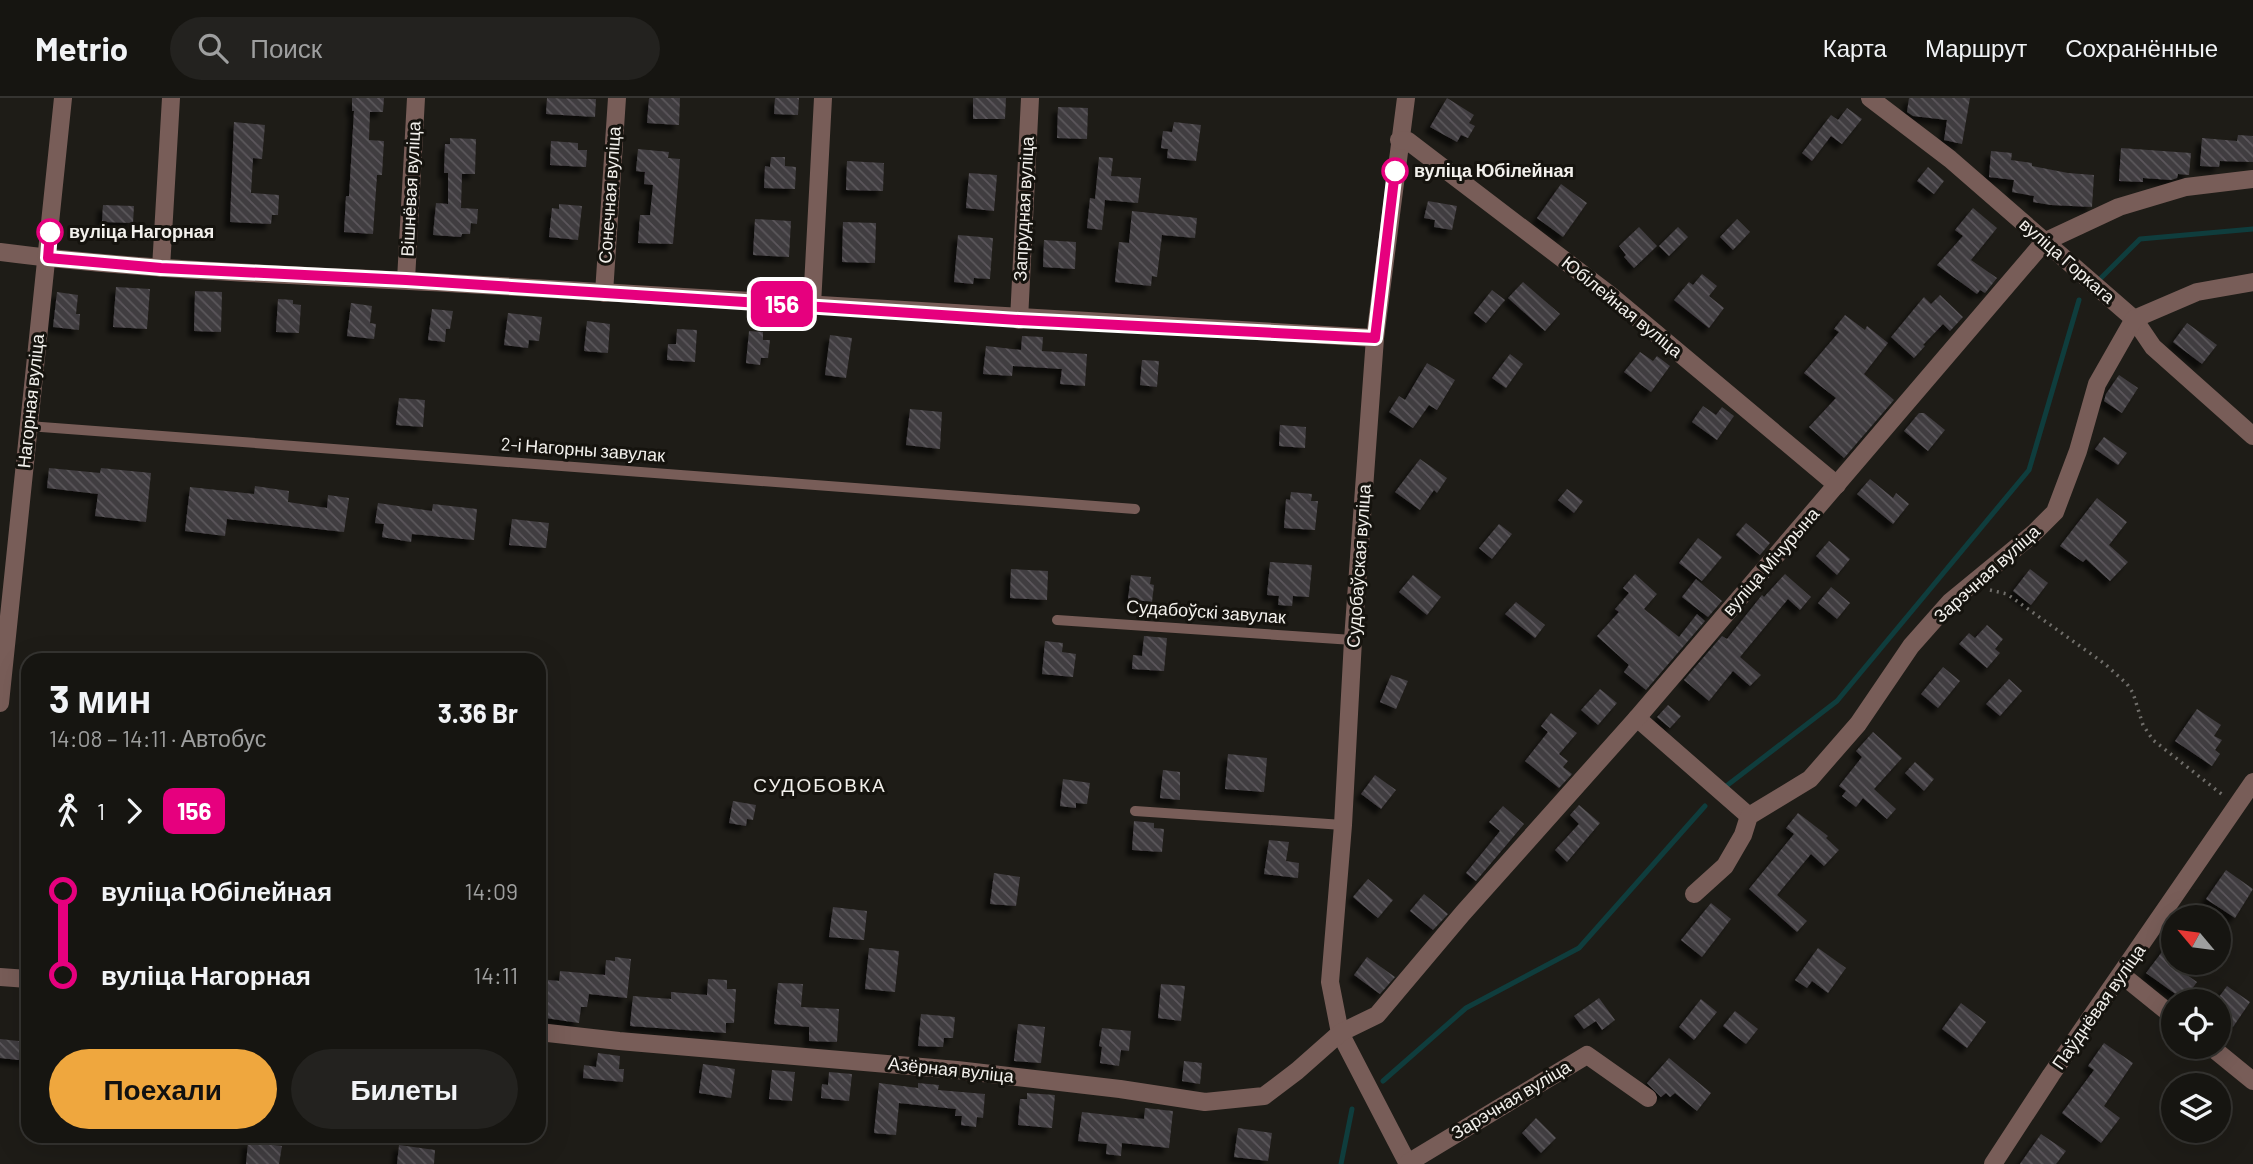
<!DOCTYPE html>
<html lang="ru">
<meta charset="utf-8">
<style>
:root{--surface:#161511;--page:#23221f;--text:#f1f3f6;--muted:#9e9f9f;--line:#353431;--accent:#efa73e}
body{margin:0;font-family:Barlow,sans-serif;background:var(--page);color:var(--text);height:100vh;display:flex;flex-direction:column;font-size:26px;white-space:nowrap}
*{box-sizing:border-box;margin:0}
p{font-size:23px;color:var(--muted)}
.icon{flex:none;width:38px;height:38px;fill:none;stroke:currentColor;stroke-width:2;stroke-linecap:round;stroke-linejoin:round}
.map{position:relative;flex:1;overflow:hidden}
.drawer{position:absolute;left:21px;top:555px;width:525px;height:490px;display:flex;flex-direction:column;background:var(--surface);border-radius:21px;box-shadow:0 7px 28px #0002,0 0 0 2px var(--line)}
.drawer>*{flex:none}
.badge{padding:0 14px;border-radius:10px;font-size:24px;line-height:46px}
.needle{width:46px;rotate:299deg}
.tools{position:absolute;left:2161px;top:807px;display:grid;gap:14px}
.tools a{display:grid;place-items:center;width:70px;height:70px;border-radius:50%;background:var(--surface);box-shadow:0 7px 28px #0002,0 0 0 2px var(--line);font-size:35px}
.map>.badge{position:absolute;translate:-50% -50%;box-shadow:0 0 0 4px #fff}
.legs{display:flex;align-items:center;gap:10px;height:77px;padding:0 28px;font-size:23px}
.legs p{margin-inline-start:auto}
.summary{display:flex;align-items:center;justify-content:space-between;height:119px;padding:0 28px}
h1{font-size:38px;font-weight:700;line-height:52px}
.cta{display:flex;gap:14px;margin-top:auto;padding:14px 28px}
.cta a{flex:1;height:80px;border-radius:42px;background:var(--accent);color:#111;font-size:28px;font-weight:700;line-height:80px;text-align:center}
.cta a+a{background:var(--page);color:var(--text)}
ul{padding:0 28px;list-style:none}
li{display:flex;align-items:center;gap:24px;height:84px;font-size:26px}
li i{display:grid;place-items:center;width:10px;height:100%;margin:0 9px;background:currentColor}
li i::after{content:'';width:18px;height:18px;margin:-9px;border:5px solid;border-radius:50%;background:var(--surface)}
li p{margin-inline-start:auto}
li:first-child i{background:linear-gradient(#0000 50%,currentColor 0)}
li:last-child i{background:linear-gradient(currentColor 50%,#0000 0)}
header{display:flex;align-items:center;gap:42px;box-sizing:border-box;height:98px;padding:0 35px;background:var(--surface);border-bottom:2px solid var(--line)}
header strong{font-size:33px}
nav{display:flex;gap:38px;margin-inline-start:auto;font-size:24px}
.search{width:490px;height:63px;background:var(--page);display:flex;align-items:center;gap:18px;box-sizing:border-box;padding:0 24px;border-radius:38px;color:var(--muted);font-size:26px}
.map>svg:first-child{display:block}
</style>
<header>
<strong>Metrio</strong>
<div class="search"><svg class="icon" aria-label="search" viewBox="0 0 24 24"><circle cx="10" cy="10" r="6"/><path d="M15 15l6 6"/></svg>Поиск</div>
<nav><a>Карта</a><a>Маршрут</a><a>Сохранённые</a></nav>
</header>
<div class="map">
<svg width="2253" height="1066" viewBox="0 0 2253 1066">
<defs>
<pattern id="building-back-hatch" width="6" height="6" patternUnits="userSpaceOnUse" patternTransform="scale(1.75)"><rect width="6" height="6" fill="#403c40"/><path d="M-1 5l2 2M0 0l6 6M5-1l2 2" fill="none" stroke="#5c585c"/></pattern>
<filter id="shadow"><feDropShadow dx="-5.5" dy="5.5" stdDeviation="2" flood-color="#0009"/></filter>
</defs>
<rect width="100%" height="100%" fill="#1e1c17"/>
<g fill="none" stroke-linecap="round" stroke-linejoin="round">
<g stroke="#0f3d3d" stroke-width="5">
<path d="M2099,182L2140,141L2253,131"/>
<path d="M1725,689L1837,603L2029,372L2079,202"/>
<path d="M1383,983L1466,910L1579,850L1705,708"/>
<path d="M1341,1066L1352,1011"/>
</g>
</g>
<g fill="url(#building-back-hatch)" filter="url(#shadow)">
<path d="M352,0H384L383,14H370L369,42L384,43L382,77H377L373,136L344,134L346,98H349L354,13H352Z"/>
<path d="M547,0L596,1L595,19L546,16Z"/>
<path d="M649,0H680L679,27L647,25Z"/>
<path d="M775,0H799L798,17L774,16Z"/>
<path d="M973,0H1006L1005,21H973Z"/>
<path d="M1447,0L1474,17L1469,25L1475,28L1468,40L1461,37L1457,44L1430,29Z"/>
<path d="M1909,0H1970L1962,46L1944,42L1947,22L1913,18L1907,14Z"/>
<path d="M1058,9L1088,10L1087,41L1057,40Z"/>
<path d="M1847,10L1862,21L1842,46L1831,38L1812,63L1802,55L1831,17L1838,22Z"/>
<path d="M234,24L265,27L262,61L253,60L251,95L279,97L278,117H272L271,126L230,124Z"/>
<path d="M1174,24L1201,27L1196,63L1167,60L1168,51L1161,50L1163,33L1172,34Z"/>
<path d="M2238,37L2253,38V64L2220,63L2219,69L2200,68L2202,40L2237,43Z"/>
<path d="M450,40L476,41L475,76H462L461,110L478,111L477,126L471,125L470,136H462L461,139L433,137L436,105L448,106V75H444L445,46H450Z"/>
<path d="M551,43L578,45V52H587L586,69L550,67Z"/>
<path d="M2121,50L2191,55L2189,77L2178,76L2177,80L2171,82L2143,80V84L2119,83Z"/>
<path d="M638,51L669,54L668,60L680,61L673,146L638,145L640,117H650L653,87L644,86L645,74L636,73Z"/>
<path d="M1991,53L2012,55L2011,62L2032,65V68L2068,75L2094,77L2092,109L2051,107L2033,104L2034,98L2012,94L2014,82L1989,79Z"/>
<path d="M771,59H785V68L796,69L795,91L764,90L765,68L770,69Z"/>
<path d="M1099,59L1113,60L1111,78L1141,80L1138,105L1105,102L1102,132L1087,130L1090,100L1095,101Z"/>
<path d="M847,63L884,65L883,93L846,92Z"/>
<path d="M1928,69L1944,83L1934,96L1917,83Z"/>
<path d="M969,75L997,77L994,113L966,110Z"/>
<path d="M1561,86L1587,105L1563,139L1537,120Z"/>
<path d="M1428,103L1457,108L1452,132L1434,129L1435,122L1424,120Z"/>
<path d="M559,106L582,108L578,142L549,139L552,110L559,111Z"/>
<path d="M103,107L134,108L133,125L102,124Z"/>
<path d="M1973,110L1997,130L1971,162L1997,180L1985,195L1980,192L1977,196L1937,167L1963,138L1955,132Z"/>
<path d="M1132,113L1197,120L1195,140L1162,137L1157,179L1152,178L1151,188L1115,184L1119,144L1129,145Z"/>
<path d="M755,121L791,123L789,159L753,157Z"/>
<path d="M1737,121L1750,134L1733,152L1720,139Z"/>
<path d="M843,124L876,125L875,165L842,164Z"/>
<path d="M1639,129L1657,148L1634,170L1624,159L1626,157L1619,148Z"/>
<path d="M1678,129L1688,139L1669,158L1659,148Z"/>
<path d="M958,137L993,140L990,181L974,180L973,186L954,184Z"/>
<path d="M1044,142L1076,144L1075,171L1043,169Z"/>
<path d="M1702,176L1717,188L1709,198L1724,210L1709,230L1674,202L1689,184L1693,187Z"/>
<path d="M1523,184L1560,216L1545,233L1508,200Z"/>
<path d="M116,189L150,191L147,231L113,229Z"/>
<path d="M1492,192L1505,202L1486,225L1474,215Z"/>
<path d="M195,193L222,194L221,234L194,233Z"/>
<path d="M57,194L78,197L76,216H80L79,232L53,229Z"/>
<path d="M1940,197L1963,219L1950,233L1943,226L1923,247L1925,248L1914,260L1891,239L1924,199L1931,206Z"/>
<path d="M278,201L293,202V206L301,207L299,235L276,234Z"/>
<path d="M351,205L372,208L370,225L376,226L374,241L347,238Z"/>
<path d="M432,211L453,213L450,231H446L445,244L428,242Z"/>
<path d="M508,215L542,219L539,243L529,242L528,250L504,247Z"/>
<path d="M1845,217L1865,232L1867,228L1888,245L1864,276L1894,302L1844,360L1809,329L1836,300L1804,275L1839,234L1834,231Z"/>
<path d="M587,223L610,226L608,255L584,253Z"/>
<path d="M2187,225L2217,247L2202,266L2173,244Z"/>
<path d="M677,231L697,232L695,264L667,262L668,246H676Z"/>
<path d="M749,233L763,234V242H770L768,260H761L760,267L746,265Z"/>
<path d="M830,237L852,240L846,280L825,277Z"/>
<path d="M1022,238L1043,239L1042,253L1087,256L1085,288L1060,286L1062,271L1013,268L1012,278L983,276L986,248L1021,252Z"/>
<path d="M1640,254L1653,263L1657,258L1670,268L1651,294L1624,274Z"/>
<path d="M1510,256L1523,266L1506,290L1492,280Z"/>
<path d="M1142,262L1159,263L1157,289L1140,287Z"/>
<path d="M1427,265L1455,282L1437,312L1429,307L1413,330L1389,314L1399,298L1405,302Z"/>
<path d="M2119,277L2138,290L2122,315L2104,303L2106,296Z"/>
<path d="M399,300L425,302L423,329L396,327Z"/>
<path d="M1703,308L1716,317L1722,309L1734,318L1717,342L1692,324Z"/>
<path d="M910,311L942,314L940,351L906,347Z"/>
<path d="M1919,315H1924L1945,332L1928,353L1904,333Z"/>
<path d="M1280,327L1306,329L1305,350L1279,348Z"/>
<path d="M2104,339L2127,355L2118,367L2095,351Z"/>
<path d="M1420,361L1447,380L1437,395L1434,392L1420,412L1395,394Z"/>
<path d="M49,370L100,375L101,370L151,375L146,424L95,418L98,396L47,390Z"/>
<path d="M1870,381L1893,400L1896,395L1909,406L1893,426L1857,396Z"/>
<path d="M255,388L289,393L288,404L327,410L328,397L349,400L344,434L227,421L225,438L185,433L190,389L254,396Z"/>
<path d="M1567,391L1583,403L1574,415L1558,402Z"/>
<path d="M1291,394L1312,396L1311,403H1318L1315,432L1284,430L1286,401L1290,402Z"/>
<path d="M2097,400L2127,424L2109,447L2128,464L2110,483L2086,461L2083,464L2060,448Z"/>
<path d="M378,405L432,413L433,406L477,411L474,442L412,436L411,444L382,439L384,426L375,425Z"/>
<path d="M512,421L549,425L546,450L509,447Z"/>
<path d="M1746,425L1770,445L1760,457L1736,437Z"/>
<path d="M1499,426L1512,436L1492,461L1479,450Z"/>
<path d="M1698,440L1722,459L1702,483L1679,465Z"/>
<path d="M1829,443L1850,461L1837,477L1816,458Z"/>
<path d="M1270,464L1312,467L1309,499L1293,498L1292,508L1278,507L1279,498L1267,497Z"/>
<path d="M1011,471L1048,473L1047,502L1010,500Z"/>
<path d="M2030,471L2048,485L2031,507L2013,493Z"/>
<path d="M1635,476L1657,496L1644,511L1679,539L1697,516L1705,523L1646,592L1624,574L1629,567L1597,538L1619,514L1615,511L1629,495L1623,490Z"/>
<path d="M1785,476L1811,499L1800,512L1788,501L1740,559L1761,577L1750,588L1733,573L1709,603L1684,582L1722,538L1727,541L1762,497L1764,499Z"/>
<path d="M1131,477L1151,479L1150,486L1154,487L1152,504L1128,501Z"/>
<path d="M1413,477L1441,499L1427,517L1399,494Z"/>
<path d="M1696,481L1722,503L1708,519L1682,499Z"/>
<path d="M1831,489L1850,505L1837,521L1818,505Z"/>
<path d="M1516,504L1545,527L1535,540L1505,516Z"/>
<path d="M1987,527L2003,541L1995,551L2000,555L1987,570L1959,546L1969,535L1975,540Z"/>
<path d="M1144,538L1167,540L1164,573L1132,571L1133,557L1142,558Z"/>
<path d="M1045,543L1063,545L1062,554L1076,556L1073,579L1042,576Z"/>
<path d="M1943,569L1960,583L1938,610L1921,596Z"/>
<path d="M1391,577L1408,583L1396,611L1380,604Z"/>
<path d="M2009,581L2022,593L2000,618L1986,606Z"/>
<path d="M1600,591L1617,605L1598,627L1581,612Z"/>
<path d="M1668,607L1681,618L1670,630L1657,619Z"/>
<path d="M2197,611L2221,627L2214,638L2222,642L2215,652L2220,656L2212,668L2175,643Z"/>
<path d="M1551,615L1577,635L1559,656L1568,663L1563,669L1572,676L1559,690L1525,663L1548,634L1541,628Z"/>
<path d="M1873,634L1902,660L1874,691L1896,711L1887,721L1863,700L1856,709L1842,698L1846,693L1839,688L1862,659L1856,653Z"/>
<path d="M1228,656L1267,660L1264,694L1225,691Z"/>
<path d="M1915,664L1934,681L1924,693L1905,675Z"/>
<path d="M1163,672L1180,674V702L1160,700Z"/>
<path d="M1375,677L1396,692L1381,711L1361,696Z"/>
<path d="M1063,681L1090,685L1087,706L1076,705V710L1060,708Z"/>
<path d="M733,703L756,707L753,722L747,721L746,728L729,725Z"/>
<path d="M1579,707L1600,725L1567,764L1555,752L1579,726L1570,717Z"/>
<path d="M1503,708L1524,726L1476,783L1466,775L1500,733L1489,724Z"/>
<path d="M1798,715L1828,738L1826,740L1839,752L1824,768L1811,756L1777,797L1807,823L1797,834L1749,791L1794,736L1786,730Z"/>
<path d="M1134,723L1154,725V730L1164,731L1162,754L1132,752Z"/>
<path d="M1269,742L1289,744L1286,763L1299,765L1298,780L1264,776Z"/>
<path d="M2226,772L2253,791L2235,820L2206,801Z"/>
<path d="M994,775L1020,779L1016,808L990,806Z"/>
<path d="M1368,781L1393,802L1378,820L1353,799Z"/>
<path d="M1424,796L1448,816L1433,832L1410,813Z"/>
<path d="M1711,805L1731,821L1702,859L1681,842Z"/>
<path d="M833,809L867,813L864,842L829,839Z"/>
<path d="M2174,838V864H2196L2187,877L2197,884L2184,902L2146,875Z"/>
<path d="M869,850L899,853L895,894L865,891Z"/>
<path d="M1818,850L1846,870L1828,895L1812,883L1807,890L1795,882Z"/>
<path d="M615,859L631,861L627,900L589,896L587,909H581L579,925L539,919V881L559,883L560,873L605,877L606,862L615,863Z"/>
<path d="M1367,859L1395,879L1380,896L1354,877Z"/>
<path d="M708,881L727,882V891H736L734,925H726V935L630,928L633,898L671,901V894L707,897Z"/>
<path d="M778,885L803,886L801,909L839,911L837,944L809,943V929L774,926Z"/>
<path d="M1161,886L1185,888L1181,923L1158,920Z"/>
<path d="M2227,888L2250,904L2233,929L2219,919V899Z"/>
<path d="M1599,900L1615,922L1602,932L1596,923L1584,931L1574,918Z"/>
<path d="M1701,901L1717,914L1694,942L1679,929Z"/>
<path d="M1961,905L1986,924L1967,950L1942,931Z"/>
<path d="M1735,913L1758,931L1746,946L1723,928Z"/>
<path d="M921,916L955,919L953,940H944L943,949L918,948Z"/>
<path d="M1018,926L1045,929L1041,965L1014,963Z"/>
<path d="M1102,930L1131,933L1129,953L1121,952L1119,968L1100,965L1102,949L1099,948Z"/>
<path d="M0,941L28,944V963L0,960Z"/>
<path d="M2104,945L2133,965L2104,1008L2120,1020L2101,1045L2062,1015L2094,972L2088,968Z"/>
<path d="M598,955L620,958L619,971H624L623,984L583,980L584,967L596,969Z"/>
<path d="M1669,960L1711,995L1697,1013L1675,995L1670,999L1666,995L1661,999L1647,985Z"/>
<path d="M1184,963L1202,965L1200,986L1182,983Z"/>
<path d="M703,966L735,971L731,1000L699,995Z"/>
<path d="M772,972L795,974L792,1003L769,1001Z"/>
<path d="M829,974L852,976L849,1003L821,1000L822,986L828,987Z"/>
<path d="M879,985L918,990V985L939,987L938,992L985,996L983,1020L977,1019L976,1029L961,1027L962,1018H955L956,1011L899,1005L896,1037L874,1035Z"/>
<path d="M1027,995L1055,997L1052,1030L1018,1027L1020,1001H1027Z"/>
<path d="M1145,1010L1173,1013L1169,1050L1122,1045L1121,1058L1106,1056L1107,1046L1078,1043L1082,1014L1144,1021Z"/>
<path d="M1536,1020L1556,1040L1541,1055L1522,1035Z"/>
<path d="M1238,1030L1272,1035L1268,1063L1234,1059Z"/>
<path d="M2041,1036L2066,1053L2056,1066H2020Z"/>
<path d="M248,1044L282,1048L279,1066H246Z"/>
<path d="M399,1047L435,1052L434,1066H397Z"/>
</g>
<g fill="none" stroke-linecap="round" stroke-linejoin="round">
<path stroke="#706e6a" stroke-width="3.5" stroke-dasharray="2 5" stroke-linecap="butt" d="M1990,492L2007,496L2105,566L2127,586L2133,595L2143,627L2153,642L2224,698"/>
<g stroke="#785d58" stroke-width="10">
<path d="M28,328L1135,411"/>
<path d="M1057,522L1353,542"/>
<path d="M1135,713L1343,727"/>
</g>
<g stroke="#785d58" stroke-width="18">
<path d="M1406,0L1375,240L1353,542L1343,727L1330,884L1340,935L1408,1066"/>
<path d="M1870,0L1950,61L2134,221L2153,249L2253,338"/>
<path d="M1399,42L1408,43L1610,197L1837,387"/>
<path d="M0,154C160,175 322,177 483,187C781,206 1078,225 1375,240"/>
<path d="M161,170L171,0"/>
<path d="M406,182L416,0"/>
<path d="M604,195L617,0"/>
<path d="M812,207L823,0"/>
<path d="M1019,222L1030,0"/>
<path d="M0,605L63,0"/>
<path d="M1637,620L1749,718"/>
<path d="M1694,796L1725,768L1743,737L1749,718L1810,681L1858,626L1911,548L1950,504L2034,435L2055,414L2078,353L2097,286L2134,221L2197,194L2253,184"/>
<path d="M2122,877L2174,919"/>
<path d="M0,879L28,881"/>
<path d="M539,934L619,943L957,972L1120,991L1205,1004L1264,998L1297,973L1340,935L1377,917L1463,815L1637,620L2044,144L2119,109L2186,89L2253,81"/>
<path d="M2210,948L2253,983"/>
<path d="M1408,1065L1587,957L1648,1000"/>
<path d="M1993,1066L2051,977L2253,684"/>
</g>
</g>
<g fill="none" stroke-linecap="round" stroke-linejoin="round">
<defs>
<path id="line-1" d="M50,134L48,160L161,170L406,182L1019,222L1375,240L1395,73"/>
</defs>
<use href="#line-1" stroke="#fff" stroke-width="16"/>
<use href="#line-1" stroke="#e6007e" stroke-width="10"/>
</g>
<g fill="#fff" stroke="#e6007e" stroke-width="3.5">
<circle cx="1395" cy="73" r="12"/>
<circle cx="50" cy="134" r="12"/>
</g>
<g text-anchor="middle" stroke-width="6" stroke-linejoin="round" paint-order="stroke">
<g font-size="18" font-weight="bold" fill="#f2f0ec" stroke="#15130e" text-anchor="start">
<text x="1414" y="79">вуліца Юбілейная</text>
<text x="69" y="140">вуліца Нагорная</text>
</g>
<g font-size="18" fill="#f2f0ec" stroke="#15130e">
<text transform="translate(411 91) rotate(-87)" y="6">Вішнёвая вуліца</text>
<text transform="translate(610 97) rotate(-86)" y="6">Сонечная вуліца</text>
<text transform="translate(1024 111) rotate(-87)" y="6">Запрудная вуліца</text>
<text transform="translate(2067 163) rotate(41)" y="6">вуліца Горкага</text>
<text transform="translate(1622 209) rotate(39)" y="6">Юбілейная вуліца</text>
<text transform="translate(31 303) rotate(-84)" y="6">Нагорная вуліца</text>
<text transform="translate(583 352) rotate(4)" y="6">2-і Нагорны завулак</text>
<text transform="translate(1771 464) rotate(-49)" y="6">вуліца Мічурына</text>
<text transform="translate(1359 468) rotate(-86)" y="6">Судобаўская вуліца</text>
<text transform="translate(1987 476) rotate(-42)" y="6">Зарэчная вуліца</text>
<text transform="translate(1206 514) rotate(4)" y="6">Судабоўскі завулак</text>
<text transform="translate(2099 909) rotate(-55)" y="6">Паўднёвая вуліца</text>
<text transform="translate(951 972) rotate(6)" y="6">Азёрная вуліца</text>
<text transform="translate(1511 1002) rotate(-31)" y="6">Зарэчная вуліца</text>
</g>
<g font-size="19" letter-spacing="2" fill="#f2f0ec" stroke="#15130e">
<text x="820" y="694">СУДОБОВКА</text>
</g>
</g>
</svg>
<div class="tools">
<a><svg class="needle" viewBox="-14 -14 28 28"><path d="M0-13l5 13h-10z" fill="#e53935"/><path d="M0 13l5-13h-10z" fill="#9e9f9f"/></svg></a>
<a><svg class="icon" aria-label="locate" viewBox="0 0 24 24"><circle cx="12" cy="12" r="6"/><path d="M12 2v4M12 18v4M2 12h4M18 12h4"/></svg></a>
<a><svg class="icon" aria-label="layers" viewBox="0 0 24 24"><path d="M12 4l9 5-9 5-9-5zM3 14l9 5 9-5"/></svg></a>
</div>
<b class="badge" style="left:782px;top:206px;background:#e6007e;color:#fff">156</b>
<section class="drawer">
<div class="summary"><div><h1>3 мин</h1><p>14:08 – 14:11 · Автобус</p></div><b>3.36 Br</b></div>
<div class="legs"><svg class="icon" aria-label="walk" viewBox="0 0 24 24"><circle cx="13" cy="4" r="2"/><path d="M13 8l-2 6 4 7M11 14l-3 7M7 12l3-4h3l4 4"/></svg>1<svg class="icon" aria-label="forward" viewBox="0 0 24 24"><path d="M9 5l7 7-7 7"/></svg><b class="badge" style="background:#e6007e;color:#fff">156</b></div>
<ul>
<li><i style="color:#e6007e"></i><b>вуліца Юбілейная</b><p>14:09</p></li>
<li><i style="color:#e6007e"></i><b>вуліца Нагорная</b><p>14:11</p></li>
</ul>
<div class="cta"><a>Поехали</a><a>Билеты</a></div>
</section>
</div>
